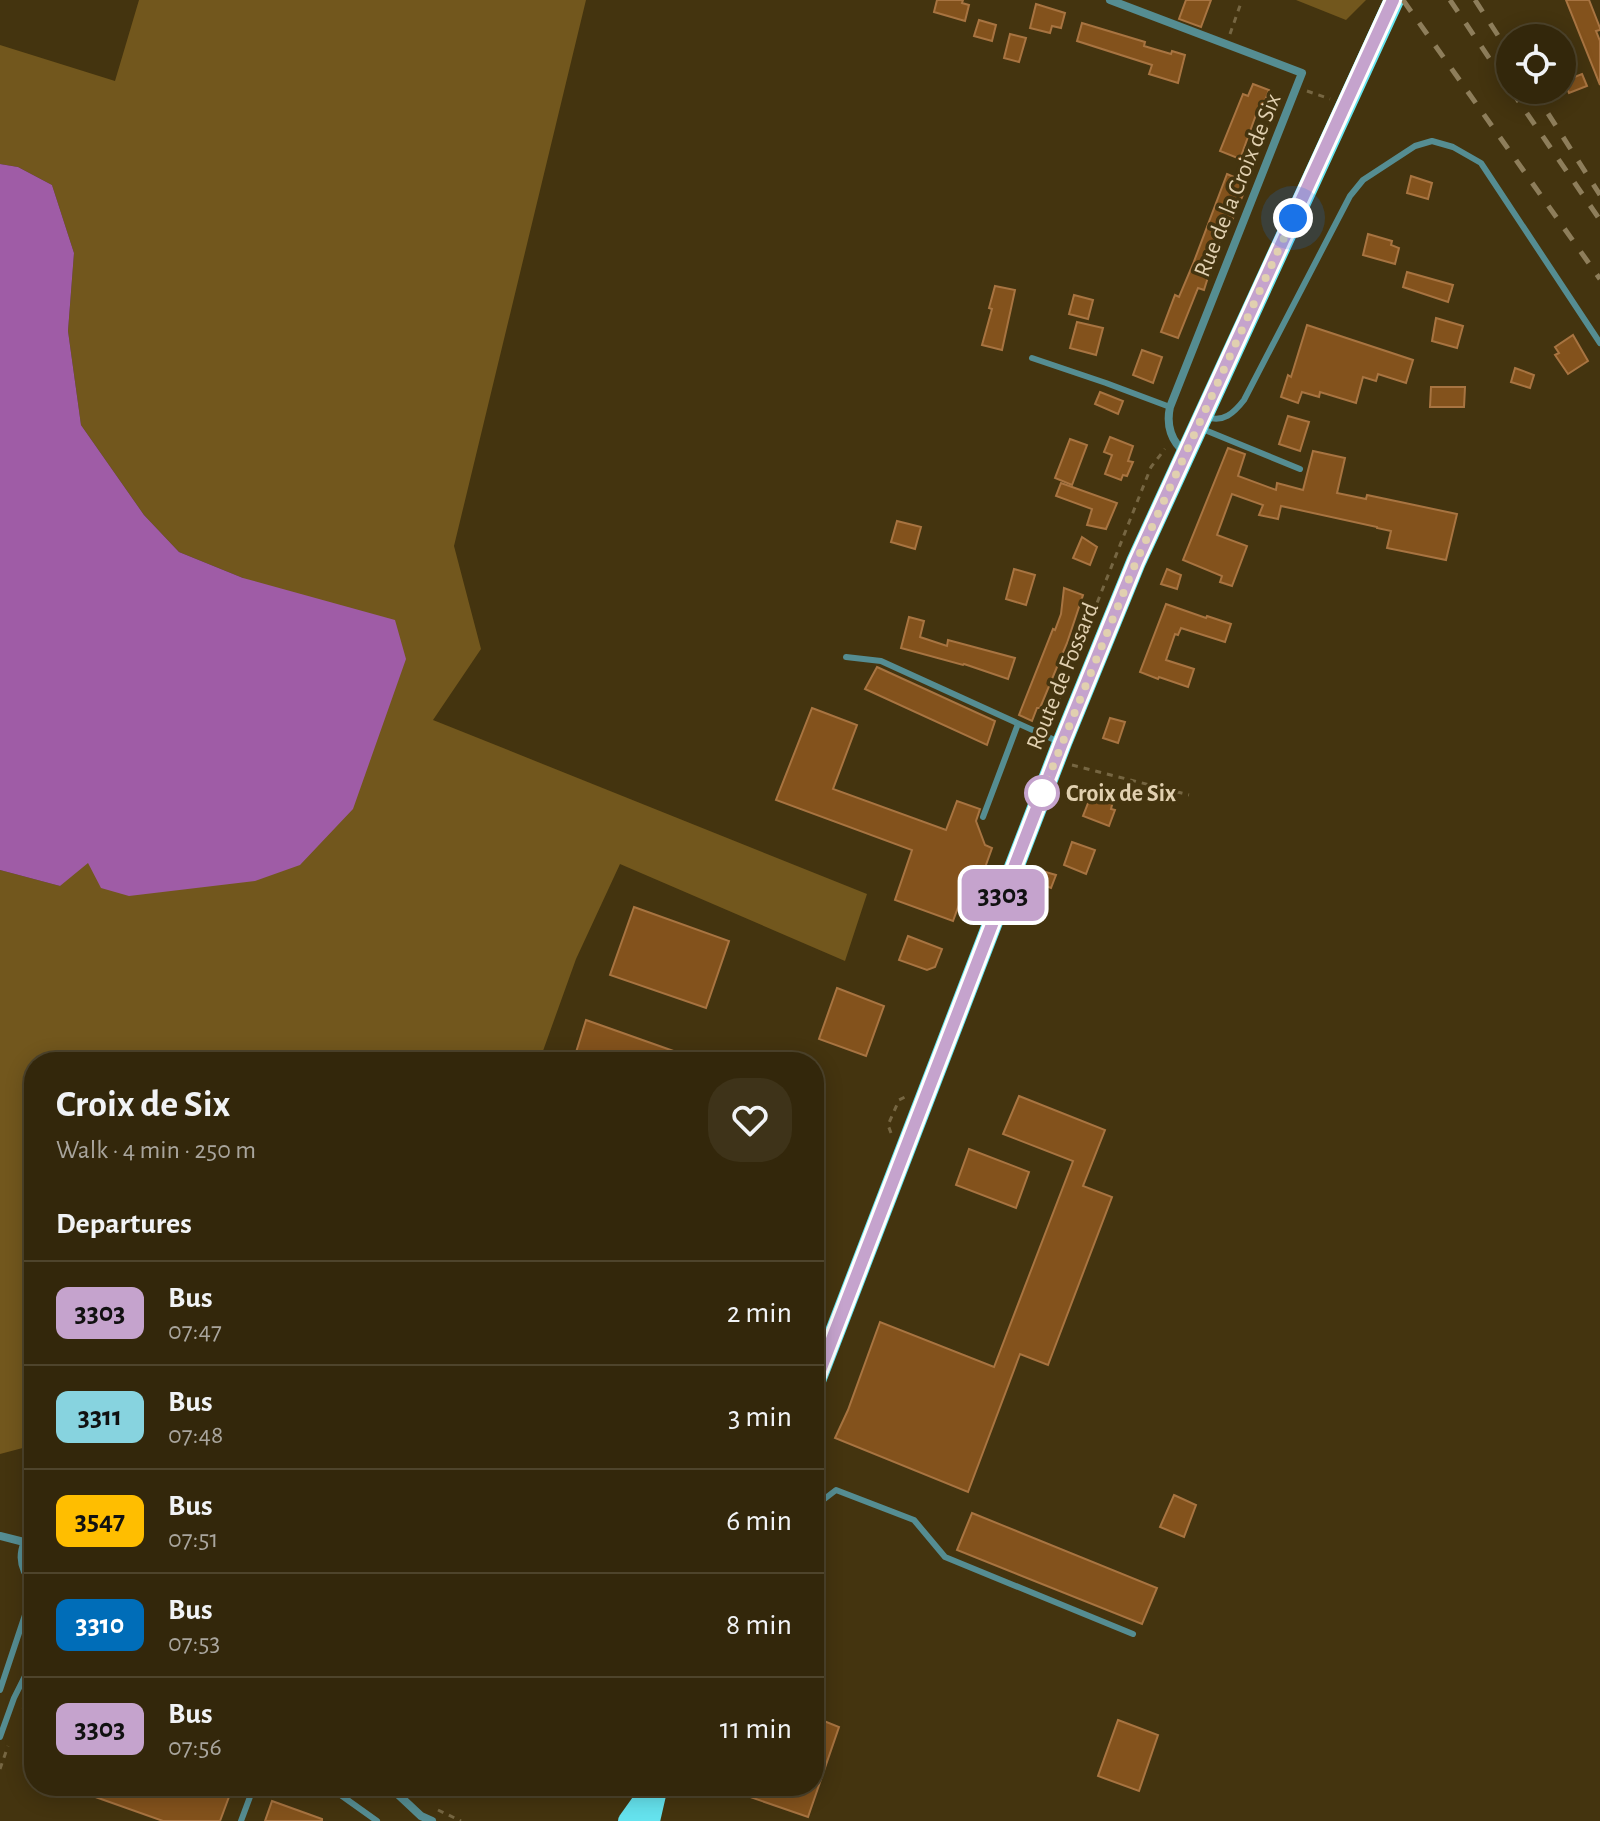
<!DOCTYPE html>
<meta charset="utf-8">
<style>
:root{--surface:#33270b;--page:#3e3319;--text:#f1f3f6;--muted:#a9a59d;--line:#4e442c}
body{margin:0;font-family:"Alegreya Sans",sans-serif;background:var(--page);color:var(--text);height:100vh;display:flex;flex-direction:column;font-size:30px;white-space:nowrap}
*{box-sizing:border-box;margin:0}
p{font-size:26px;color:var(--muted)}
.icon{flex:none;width:44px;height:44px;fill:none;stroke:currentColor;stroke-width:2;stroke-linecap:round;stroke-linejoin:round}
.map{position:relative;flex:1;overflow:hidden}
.details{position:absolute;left:24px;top:1052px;width:800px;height:744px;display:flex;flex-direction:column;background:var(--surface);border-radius:32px;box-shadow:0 4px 20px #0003,0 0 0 2px var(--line)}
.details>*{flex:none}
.badge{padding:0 16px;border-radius:12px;font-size:28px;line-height:52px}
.tools{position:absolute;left:1496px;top:24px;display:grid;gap:16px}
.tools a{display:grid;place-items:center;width:80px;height:80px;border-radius:50%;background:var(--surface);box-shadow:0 4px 20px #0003,0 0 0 2px var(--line);font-size:40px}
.you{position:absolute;width:40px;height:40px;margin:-20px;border:6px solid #fff;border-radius:50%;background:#1a73e8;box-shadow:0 0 0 12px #1a73e833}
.map>.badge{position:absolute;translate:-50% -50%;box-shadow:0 0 0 4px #fff}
h2{padding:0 32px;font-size:30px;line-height:72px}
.round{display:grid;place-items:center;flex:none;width:84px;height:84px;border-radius:32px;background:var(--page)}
.head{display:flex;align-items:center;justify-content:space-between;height:136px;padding:0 32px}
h1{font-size:38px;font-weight:700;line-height:60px}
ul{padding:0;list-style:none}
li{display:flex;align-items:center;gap:24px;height:104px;padding:0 32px;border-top:2px solid var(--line)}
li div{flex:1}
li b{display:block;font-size:30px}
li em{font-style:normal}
li .badge{min-width:88px;font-weight:700;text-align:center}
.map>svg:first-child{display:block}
</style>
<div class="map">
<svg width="1600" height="1821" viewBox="0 0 1600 1821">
<rect width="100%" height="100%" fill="#44340f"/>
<g fill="#72571d">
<path d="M139,0H586L454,546L481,649L433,720L867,894L845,961L620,864L576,959L539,1062H34V1445L0,1454V870L60,886L243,578L179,552L144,515L81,425L68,331L74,253L52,185L18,167L0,164V45L115,81Z"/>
<path d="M1296,0H1366L1346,20Z"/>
</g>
<path fill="#9f5ca6" d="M0,164L18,167L52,185L74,253L68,331L81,425L144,515L179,552L243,578L395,620L406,659L353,809L300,865L255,881L129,896L101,888L88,863L60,886L0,870Z"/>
<g fill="#83521c" stroke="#a87441" stroke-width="2">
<path d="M937,0H963L962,3L969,5L965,21L934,12Z"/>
<path d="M1186,0H1211L1201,27L1179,19Z"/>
<path d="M1566,0H1589L1600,28V30L1596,31L1600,41V85Z"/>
<path d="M1036,4L1065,13L1061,28L1052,26L1050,33L1030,28Z"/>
<path d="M979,20L996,25L992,41L974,36Z"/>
<path d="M1082,23L1145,42L1144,46L1171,54L1172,51L1185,55L1178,83L1149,74L1152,65L1077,41Z"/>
<path d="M1010,34L1026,38L1019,62L1004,58Z"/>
<path d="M1582,74L1587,86L1569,93L1564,81Z"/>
<path d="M1253,84L1269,90L1260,114L1257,112L1240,159L1220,151L1243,94L1248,96Z"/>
<path d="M1227,174L1248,183L1231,223L1229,222L1218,245L1204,290L1198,288L1178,338L1161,332L1175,295L1179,297L1193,264Z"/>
<path d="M1411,176L1432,183L1428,199L1407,193Z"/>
<path d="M1368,234L1392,241L1391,245L1399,248L1395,264L1363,255Z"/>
<path d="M1407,272L1453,285L1448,302L1403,287Z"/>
<path d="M995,286L1015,290L1002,350L982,345L992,309L989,308Z"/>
<path d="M1074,295L1093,300L1088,319L1069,314Z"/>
<path d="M1436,318L1463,326L1457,348L1432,341Z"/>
<path d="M1077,322L1103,328L1096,355L1070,348Z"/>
<path d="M1307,325L1413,360L1406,383L1378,374L1376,381L1363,377L1356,403L1320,392L1319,397L1302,392L1298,403L1281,397L1288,375L1291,377Z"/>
<path d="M1573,335L1588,361L1568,374L1555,355L1559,353L1555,347Z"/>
<path d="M1142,350L1162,357L1153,383L1133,375Z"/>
<path d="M1515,368L1534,375L1530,388L1511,382Z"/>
<path d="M1431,387H1465L1464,407H1430Z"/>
<path d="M1100,392L1123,401L1118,414L1095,404Z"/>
<path d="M1288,416L1309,422L1300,451L1279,444Z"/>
<path d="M1110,437L1133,446L1128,461L1133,462L1127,476L1123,475L1121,480L1105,474L1112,455L1104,452Z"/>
<path d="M1070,439L1087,445L1072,485L1055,478Z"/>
<path d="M1228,448L1245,454L1238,476L1276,490L1277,483L1303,490L1313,451L1345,458L1337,493L1366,499L1367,495L1457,514L1446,560L1387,548L1391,531L1377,528V527L1281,506L1278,519L1259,515L1263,505L1232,494L1217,535L1247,546L1232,586L1220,582L1222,576L1183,560Z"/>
<path d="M1061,483L1117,503L1106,529L1087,525L1092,509L1056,496Z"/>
<path d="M897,521L921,527L915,549L891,542Z"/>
<path d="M1082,537L1097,547L1090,565L1073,558Z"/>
<path d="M1014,569L1035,575L1026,605L1006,599Z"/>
<path d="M1167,569L1181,575L1177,589L1161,584Z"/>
<path d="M1064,588L1083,595L1067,643L1040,708H1037L1032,721L1019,715L1053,629L1055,630L1061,614Z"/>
<path d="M1166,604L1206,618L1207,616L1231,624L1225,642L1181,628L1178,635L1175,634L1166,660L1194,669L1188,687L1159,677L1158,679L1140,672Z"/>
<path d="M909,617L924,621L920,637L947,646L948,640L1015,658L1008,679L964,664L963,665L901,648Z"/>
<path d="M877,667L995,721L987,745L865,689Z"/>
<path d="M812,708L857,725L833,789L946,830L957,801L980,809L976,821L985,845L992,848L982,876L971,872L953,921L895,900L912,850L776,800Z"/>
<path d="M1110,718L1125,722L1118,743L1103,738Z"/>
<path d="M1092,793L1113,801L1111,809L1115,810L1109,826L1083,816Z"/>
<path d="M1072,842L1095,850L1086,874L1064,865Z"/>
<path d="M1042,871L1056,875L1051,888L1038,883Z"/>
<path d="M634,907L729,941L706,1008L610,975Z"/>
<path d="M908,936L942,949L935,967L927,970L899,960Z"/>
<path d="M837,988L884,1006L866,1056L819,1039Z"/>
<path d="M586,1020L699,1060V1062H573Z"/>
<path d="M1019,1096L1105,1130L1083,1186L1112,1197L1048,1365L1020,1354L968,1492L835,1438L848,1410L880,1322L994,1367L1073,1161L1003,1134Z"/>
<path d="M969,1149L1029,1172L1016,1208L956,1185Z"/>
<path d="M1174,1495L1196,1505L1184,1537L1160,1527Z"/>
<path d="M972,1513L1157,1588L1142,1624L957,1550Z"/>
<path d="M814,1717L839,1727L808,1817L724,1788V1786H814Z"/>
<path d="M1118,1720L1158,1735L1139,1791L1098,1776Z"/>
<path d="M70,1786H233L220,1821H163L70,1788Z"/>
<path d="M272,1801L322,1819V1821H265Z"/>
</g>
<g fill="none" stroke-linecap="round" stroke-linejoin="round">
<g stroke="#766642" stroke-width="3" stroke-dasharray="6 6" stroke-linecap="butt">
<path d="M1230,34L1242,0"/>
<path d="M1307,91L1330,99"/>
<path d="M1053,714L1151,467L1165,449"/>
<path d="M1072,765L1189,795"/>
<path d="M891,1133L888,1125L899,1100L907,1096"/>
<path d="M23,1709L34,1688"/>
<path d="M0,1769L8,1746"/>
<path d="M438,1810L461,1821"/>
</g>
<g stroke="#558d92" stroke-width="6">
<path d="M1032,358L1106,383L1170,407"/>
<path d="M1207,417C1223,423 1234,413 1244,400L1350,196L1363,180L1415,146L1432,141L1453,147L1481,163L1600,343"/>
<path d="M1200,428L1300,469"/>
<path d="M846,657L881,661L1059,742"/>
<path d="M983,817L1018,724"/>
<path d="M814,1507L836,1490L914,1520L945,1557L1133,1634"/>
<path d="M0,1690L26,1612L32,1582"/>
<path d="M0,1737L14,1698L34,1658"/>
<path d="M328,1786L377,1821"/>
<path d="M241,1821L254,1786"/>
</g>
<g stroke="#558d92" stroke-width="8">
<path d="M1110,0L1302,73L1170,407C1166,425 1171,442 1186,453"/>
<path d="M34,1531C17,1547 18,1568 34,1584"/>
<path d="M0,1536L24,1542"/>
<path d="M389,1786L421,1816L432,1821"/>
</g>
<g stroke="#65e3ee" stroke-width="20">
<path d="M814,1386L1062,743L1136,562L1394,0"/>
<path d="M628,1821L653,1786"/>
<path d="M650,1821L658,1786"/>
</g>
<g stroke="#8e7e5b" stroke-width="5" stroke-dasharray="14 14" stroke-linecap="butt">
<path d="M1403,0L1600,279"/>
<path d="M1450,0L1510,89"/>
<path d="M1475,0L1510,54"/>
<path d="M1511,90L1600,220"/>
<path d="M1533,90L1600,195"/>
</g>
</g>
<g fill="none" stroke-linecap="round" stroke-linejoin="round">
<defs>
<path id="line" d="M814,1386L1062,743L1136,562L1393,0"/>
</defs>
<use href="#line" stroke="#fff" stroke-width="18"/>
<use href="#line" stroke="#c5a3cd" stroke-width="12"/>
<path stroke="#e1d0b0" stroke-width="8" stroke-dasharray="0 14.4" d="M1042,793L1136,562L1293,218"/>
</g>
<circle fill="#fff" stroke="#c5a3cd" stroke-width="4" cx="1042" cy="793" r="16"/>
<g text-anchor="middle" stroke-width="7" stroke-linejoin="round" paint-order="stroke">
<g font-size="24" fill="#e1d0b0" stroke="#44340f">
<text transform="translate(1237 185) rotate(-68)" y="8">Rue de la Croix de Six</text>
<text transform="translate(1062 676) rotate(-68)" y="8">Route de Fossard</text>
</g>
<g font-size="24" font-weight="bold" fill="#e1d0b0" stroke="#44340f" text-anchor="start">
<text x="1066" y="801">Croix de Six</text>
</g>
</g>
</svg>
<div class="tools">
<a><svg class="icon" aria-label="locate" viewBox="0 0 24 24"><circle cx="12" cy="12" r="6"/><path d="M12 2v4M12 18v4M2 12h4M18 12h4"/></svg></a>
</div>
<div class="you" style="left:1293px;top:218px"></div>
<b class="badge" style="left:1003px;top:895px;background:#c5a3cd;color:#111">3303</b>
<section class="details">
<div class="head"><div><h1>Croix de Six</h1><p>Walk · 4 min · 250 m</p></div><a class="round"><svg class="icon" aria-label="heart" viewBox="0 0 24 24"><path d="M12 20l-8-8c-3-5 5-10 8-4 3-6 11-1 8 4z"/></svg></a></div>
<h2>Departures</h2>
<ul>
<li><span class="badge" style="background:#c5a3cd;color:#111">3303</span><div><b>Bus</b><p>07:47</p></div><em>2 min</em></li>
<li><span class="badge" style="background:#87d3df;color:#111">3311</span><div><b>Bus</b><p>07:48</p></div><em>3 min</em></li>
<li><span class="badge" style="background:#ffbe00;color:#111">3547</span><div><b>Bus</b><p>07:51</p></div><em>6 min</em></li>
<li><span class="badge" style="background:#006db8;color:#fff">3310</span><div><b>Bus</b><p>07:53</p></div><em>8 min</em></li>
<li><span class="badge" style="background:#c5a3cd;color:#111">3303</span><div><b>Bus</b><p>07:56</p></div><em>11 min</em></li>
</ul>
</section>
</div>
